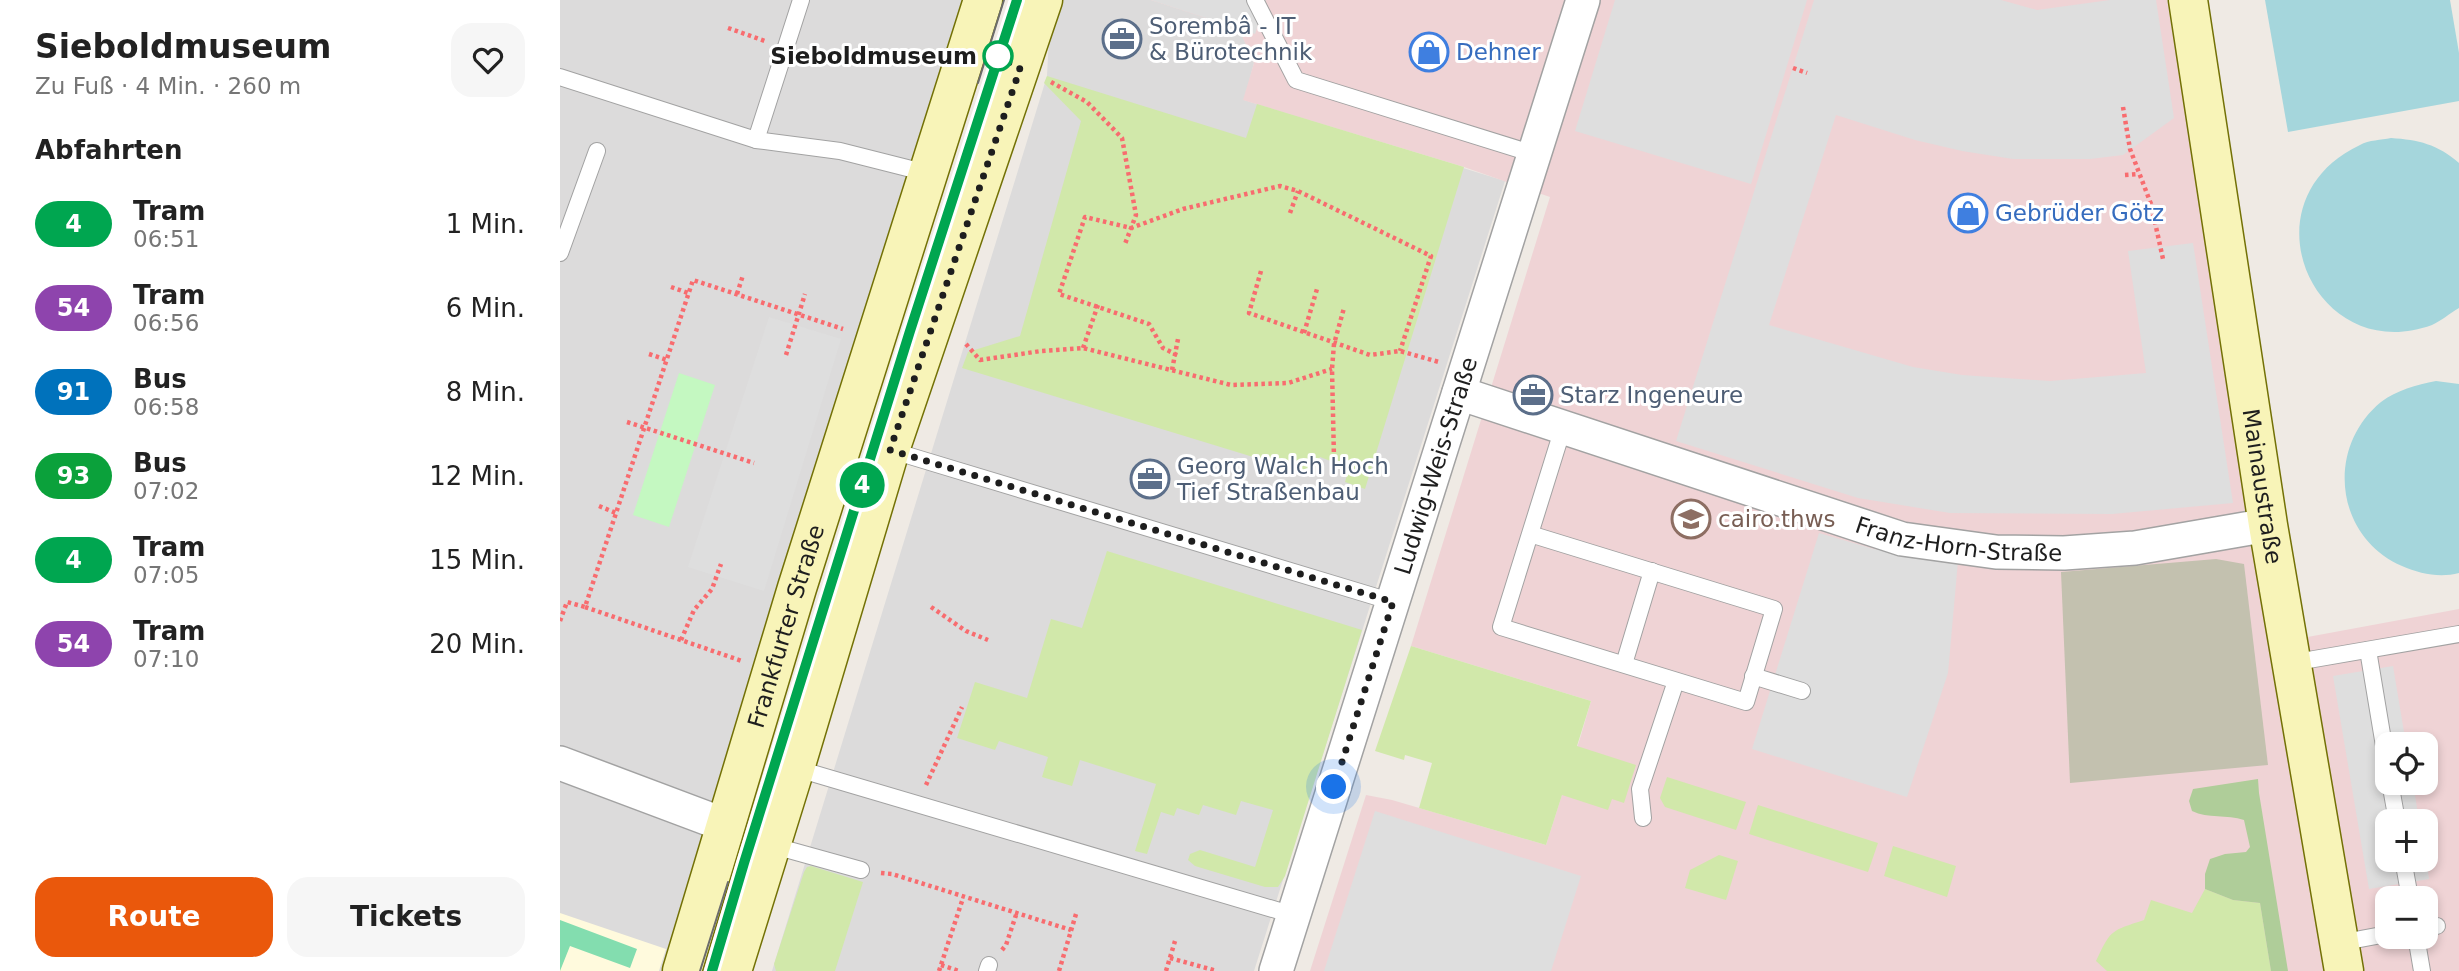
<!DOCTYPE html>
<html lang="de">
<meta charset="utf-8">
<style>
:root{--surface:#fff;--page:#f6f6f6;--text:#222;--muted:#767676;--accent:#ea580c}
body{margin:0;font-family:"DejaVu Sans",sans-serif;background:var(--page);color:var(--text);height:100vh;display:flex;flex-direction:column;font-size:26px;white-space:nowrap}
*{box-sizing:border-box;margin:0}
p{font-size:23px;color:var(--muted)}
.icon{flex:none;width:38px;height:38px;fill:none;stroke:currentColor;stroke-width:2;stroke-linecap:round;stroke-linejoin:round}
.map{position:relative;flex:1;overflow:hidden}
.details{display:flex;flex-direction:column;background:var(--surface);width:560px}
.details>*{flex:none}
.badge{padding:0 14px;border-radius:23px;font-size:24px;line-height:46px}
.fabs{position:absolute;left:1815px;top:732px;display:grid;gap:14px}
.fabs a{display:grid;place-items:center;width:63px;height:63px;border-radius:14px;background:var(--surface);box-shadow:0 4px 10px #0003;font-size:35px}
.you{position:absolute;width:35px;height:35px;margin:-18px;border:5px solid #fff;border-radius:50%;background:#1a73e8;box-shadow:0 0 0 10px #1a73e833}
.map>.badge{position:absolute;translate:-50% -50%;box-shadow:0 0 0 4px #fff}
h2{padding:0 35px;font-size:26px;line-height:63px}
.round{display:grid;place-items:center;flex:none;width:74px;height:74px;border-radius:21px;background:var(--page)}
.overview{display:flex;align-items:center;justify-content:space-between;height:119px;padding:0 35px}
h1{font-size:33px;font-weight:700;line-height:52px}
.primary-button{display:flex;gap:14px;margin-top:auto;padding:14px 35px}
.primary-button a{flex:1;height:80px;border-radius:21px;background:var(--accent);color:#fff;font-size:28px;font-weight:700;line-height:80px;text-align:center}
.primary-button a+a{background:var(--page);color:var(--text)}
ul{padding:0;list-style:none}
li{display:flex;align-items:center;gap:21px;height:84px;padding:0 35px}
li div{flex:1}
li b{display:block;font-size:26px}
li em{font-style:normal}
li .badge{min-width:77px;font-weight:700;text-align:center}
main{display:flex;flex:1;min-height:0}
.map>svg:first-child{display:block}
</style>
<main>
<section class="details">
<div class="overview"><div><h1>Sieboldmuseum</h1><p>Zu Fuß · 4 Min. · 260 m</p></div><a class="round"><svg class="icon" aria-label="heart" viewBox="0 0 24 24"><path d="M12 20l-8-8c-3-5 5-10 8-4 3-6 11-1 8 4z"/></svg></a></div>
<h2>Abfahrten</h2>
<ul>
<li><span class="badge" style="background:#00a650;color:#fff">4</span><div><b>Tram</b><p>06:51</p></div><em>1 Min.</em></li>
<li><span class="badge" style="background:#8e44ad;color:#fff">54</span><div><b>Tram</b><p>06:56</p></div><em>6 Min.</em></li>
<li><span class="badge" style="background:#0072bc;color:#fff">91</span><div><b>Bus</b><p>06:58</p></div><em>8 Min.</em></li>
<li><span class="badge" style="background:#0ba13b;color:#fff">93</span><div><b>Bus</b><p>07:02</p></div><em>12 Min.</em></li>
<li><span class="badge" style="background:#00a650;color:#fff">4</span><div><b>Tram</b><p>07:05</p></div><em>15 Min.</em></li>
<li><span class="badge" style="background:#8e44ad;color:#fff">54</span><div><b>Tram</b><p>07:10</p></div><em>20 Min.</em></li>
</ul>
<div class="primary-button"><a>Route</a><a>Tickets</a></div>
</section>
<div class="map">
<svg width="1899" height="971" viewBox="0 0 1899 971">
<rect width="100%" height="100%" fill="#efeae4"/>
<g fill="#dcdbdb">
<path d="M0,0H409L109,971H0Z"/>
<path d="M500,0H591L679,28L694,63L684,100L945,181L694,971H212L487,76L489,37Z"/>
</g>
<path fill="#efd3d5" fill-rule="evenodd" d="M591,0H1607L1715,643L1899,609V971H750L806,795L832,800L986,845L1021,735L1031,701L851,646L990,197L904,167L683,100L694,63L679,29ZM1827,744H1866V782H1827ZM1827,821H1866V859H1827ZM1827,898H1866V936H1827Z"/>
<path fill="#fffadd" d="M0,913L106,949L99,971H0Z"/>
<path fill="#c3c1af" d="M1656,559L1684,564L1708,765L1510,783L1501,572Z"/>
<g fill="#d1e8aa">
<path d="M487,76L686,138L697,104L904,167L805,489L785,482L789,468L760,457L752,475L402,368L408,352L460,336L521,121L484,83Z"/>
<path d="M547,551L802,630L725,876L718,887H705L635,866L628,860L630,854L640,850L695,867L713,810L681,801L676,815L643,805L639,815L617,808L614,816L601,812L587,854L575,851L596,784L520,760L512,786L482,777L488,757L439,741L435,750L397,738L415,682L467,698L491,619L522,628Z"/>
<path d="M851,646L1031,701L1017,746L1076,765L1064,803L1052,799L1048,810L1002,795L986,845L859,808L872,763L845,755L844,760L815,751Z"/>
<path d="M1107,777L1186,802L1176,830L1105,807L1100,798Z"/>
<path d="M1198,805L1318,843L1308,872L1189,834Z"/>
<path d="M1333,846L1396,866L1387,897L1324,876Z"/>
<path d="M1159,855L1178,861L1166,900L1125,888L1130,870Z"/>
<path d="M251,866L303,882L275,971H216L214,964L244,872L247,867Z"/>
<path d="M1645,889L1673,900L1700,903L1711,971H1547L1536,961C1551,929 1551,931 1584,920L1591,900L1632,913Z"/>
</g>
<path fill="#afcd99" d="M1698,779L1699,793L1728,971H1711L1700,903L1673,900L1645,889V874L1650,859L1665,854L1686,852L1690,847L1684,820C1667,814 1648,819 1632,811L1629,801L1633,789Z"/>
<path fill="#c4f8c1" d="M119,373L155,385L109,527L73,515Z"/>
<path fill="#83ddaf" d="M0,920L77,949L70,968L10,946L0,971Z"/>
<g fill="#dedede">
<path d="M591,0H706L695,34Z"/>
<path d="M1055,0H1247L1191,184L1015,131Z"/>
<path d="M1254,0H1441L1477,10L1550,0H1596L1614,118L1563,155L1530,159H1453L1402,151L1355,140L1276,115L1209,325L1353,367L1402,375L1490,381L1586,373L1568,251L1633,243L1673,503L1552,514L1390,513L1298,498L1116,441Z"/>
<path d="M209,317L281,339L204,591L128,567Z"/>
<path d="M1259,533L1314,549L1398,561L1388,673L1347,797L1192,749Z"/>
<path d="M1833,666L1846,744H1827V782H1853L1859,821H1827V859L1866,858L1869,879L1809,889L1773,676Z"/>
<path d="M815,811L1021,876L991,971H764Z"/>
</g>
<g fill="#a5d6dc">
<path d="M1705,0H1890L1899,53V101L1728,132Z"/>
<path d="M1831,138C1859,140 1877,144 1899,163V308C1890,313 1881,321 1872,325C1754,368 1681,201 1800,145C1809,140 1821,140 1831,138Z"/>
<path d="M1876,381L1899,384V573C1880,578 1860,574 1842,566C1775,537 1765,448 1821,402C1837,390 1856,385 1876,381Z"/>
</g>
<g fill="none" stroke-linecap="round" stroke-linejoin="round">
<defs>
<g id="lane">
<path d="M695,0L736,80L974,154"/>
<path d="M0,77L196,140L280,151L367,173"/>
<path d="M196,140L241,0"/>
<path d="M0,253L37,151"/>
<path d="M330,450L833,602"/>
<path d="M970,534L1214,609L1186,702L941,627L1003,428"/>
<path d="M1808,650L1827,764"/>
<path d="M1731,663L1899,634"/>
<path d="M1064,664L1092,571"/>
<path d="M1193,676L1242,691"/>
<path d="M235,768L733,915"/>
<path d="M1830,782L1837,821"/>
<path d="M1083,818L1080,789L1116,681"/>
<path d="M211,845L301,870"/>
<path d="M1843,859L1850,898"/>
<path d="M1866,928L1877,926"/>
<path d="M1856,936L1862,971"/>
<path d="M1779,943L1827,934"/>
<path d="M427,971L429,965"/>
</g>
<g id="street">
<path id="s1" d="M899,393L1342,539L1436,552L1504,553L1575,548L1708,525"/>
<path d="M0,763L165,825"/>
<path id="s2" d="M716,971L1023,0"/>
</g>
<g id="secondary">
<path id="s3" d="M1628,0L1708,525L1784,971"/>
<path id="s4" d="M122,971L237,588L423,0"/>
<path d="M172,971L235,768L330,450L483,0"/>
</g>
</defs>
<use href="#lane" stroke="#a2a2a2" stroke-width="18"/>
<use href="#street" stroke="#a2a2a2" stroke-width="36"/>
<use href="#secondary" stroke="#737106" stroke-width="41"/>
<g stroke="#f86c6f" stroke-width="4.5" stroke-dasharray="3.5 3.5" stroke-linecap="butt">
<path d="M168,28L205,41"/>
<path d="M1233,68L1247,73"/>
<path d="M491,82L527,102L562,138L576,215L565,244"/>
<path d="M1563,107L1570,149L1591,204L1603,259"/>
<path d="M1565,175L1579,174"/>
<path d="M730,213L738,191"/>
<path d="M701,271L689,313L810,355L840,351L879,362"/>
<path d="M111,287L128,293"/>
<path d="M177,294L183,275"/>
<path d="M744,333L757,289"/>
<path d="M406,344L420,360L481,351L523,348L671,385L728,383L772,369"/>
<path d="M523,348L539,302"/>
<path d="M89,354L107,360"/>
<path d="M226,355L245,294"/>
<path d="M617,355L603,348L589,324L499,294L525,217L571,228L623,209L720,186L738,191L871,256L840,351"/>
<path d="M612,370L618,339"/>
<path d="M67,422L194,463"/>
<path d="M774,459L772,369L774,344L784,308"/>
<path d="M39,506L56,513"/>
<path d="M25,607L182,661"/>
<path d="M371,607L406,631L428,640"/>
<path d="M0,621L7,602L25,607L133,280L283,329"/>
<path d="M121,640L134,610L152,589L161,564"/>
<path d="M366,785L402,707"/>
<path d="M321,873L332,874L511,930"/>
<path d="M442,950L446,945L456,915"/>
<path d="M610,958L657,971"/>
<path d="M381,965L399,971"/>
<path d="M379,971L403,898"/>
<path d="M499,971L516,914"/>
<path d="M606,971L615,941"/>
</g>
<use href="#lane" stroke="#fff" stroke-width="16"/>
<use href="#street" stroke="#fff" stroke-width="33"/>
<use href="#secondary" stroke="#f8f4b8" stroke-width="38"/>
<g stroke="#6c6c6c" stroke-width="2">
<path d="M418,83L444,0"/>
<path d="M140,971L168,882"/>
<path d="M152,971L184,863L358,305L457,0"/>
</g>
</g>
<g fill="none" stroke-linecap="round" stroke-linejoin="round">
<defs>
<path id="line" d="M152,971L184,863L350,331L457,0"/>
</defs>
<use href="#line" stroke="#fff" stroke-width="16"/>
<use href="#line" stroke="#00a650" stroke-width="10"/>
<path stroke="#1e1e1e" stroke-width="7" stroke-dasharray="0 12.6" d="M438,56L460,69L330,450L833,602L774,787"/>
</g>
<defs>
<symbol id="office-ring" viewBox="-11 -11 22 22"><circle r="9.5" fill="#fff" stroke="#5c6f8a" stroke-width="1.5"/><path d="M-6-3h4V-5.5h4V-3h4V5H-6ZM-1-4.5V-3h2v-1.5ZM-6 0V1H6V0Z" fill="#5c6f8a"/></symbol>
<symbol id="shop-ring" viewBox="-11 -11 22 22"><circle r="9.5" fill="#fff" stroke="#3f7fe0" stroke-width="1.5"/><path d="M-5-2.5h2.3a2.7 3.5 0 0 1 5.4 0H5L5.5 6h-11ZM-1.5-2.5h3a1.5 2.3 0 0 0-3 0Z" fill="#3f7fe0"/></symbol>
<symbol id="university-ring" viewBox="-11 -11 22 22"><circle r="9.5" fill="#fff" stroke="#8d6e63" stroke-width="1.5"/><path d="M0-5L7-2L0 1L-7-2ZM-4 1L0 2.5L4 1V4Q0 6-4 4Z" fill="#8d6e63"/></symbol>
</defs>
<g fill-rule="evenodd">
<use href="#office-ring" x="540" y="17" width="44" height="44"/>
<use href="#shop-ring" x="847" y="30" width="44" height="44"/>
<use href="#shop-ring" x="1386" y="191" width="44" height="44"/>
<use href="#office-ring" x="951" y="373" width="44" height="44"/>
<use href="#office-ring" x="568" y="457" width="44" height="44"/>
<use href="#university-ring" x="1109" y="497" width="44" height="44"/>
</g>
<circle fill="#fff" stroke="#00a650" stroke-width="3.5" cx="438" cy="56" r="14"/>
<g text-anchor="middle" stroke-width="6" stroke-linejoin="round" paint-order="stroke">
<g font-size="23" fill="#4e5e75" stroke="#fff" text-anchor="start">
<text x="589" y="34">Sorembâ - IT<tspan x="589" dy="26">&amp; Bürotechnik</tspan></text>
<text x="1000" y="403">Starz Ingeneure</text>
<text x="617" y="474">Georg Walch Hoch<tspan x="617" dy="26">Tief Straßenbau</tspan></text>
</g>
<g font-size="23" fill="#366cbe" stroke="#fff" text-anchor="start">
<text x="896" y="60">Dehner</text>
<text x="1435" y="221">Gebrüder Götz</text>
</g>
<g font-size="23" font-weight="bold" fill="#1e1e1e" stroke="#fff" text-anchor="end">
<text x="417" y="64">Sieboldmuseum</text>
</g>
<g font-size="23" fill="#1e1e1e" stroke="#fff">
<text dy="8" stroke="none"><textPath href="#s2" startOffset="530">Ludwig-Weis-Straße</textPath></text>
<text dy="8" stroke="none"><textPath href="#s3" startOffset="492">Mainaustraße</textPath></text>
<text dy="8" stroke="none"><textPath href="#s1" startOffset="523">Franz-Horn-Straße</textPath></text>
<text dy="8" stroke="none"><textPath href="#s4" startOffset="360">Frankfurter Straße</textPath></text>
</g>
<g font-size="23" fill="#785e54" stroke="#fff" text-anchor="start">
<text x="1158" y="527">cairo.thws</text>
</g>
</g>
</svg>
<div class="fabs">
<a><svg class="icon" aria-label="locate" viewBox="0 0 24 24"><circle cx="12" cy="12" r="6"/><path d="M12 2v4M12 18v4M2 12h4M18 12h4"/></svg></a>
<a>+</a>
<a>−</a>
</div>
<div class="you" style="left:774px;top:787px"></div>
<b class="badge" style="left:302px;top:485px;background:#00a650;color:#fff">4</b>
</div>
</main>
